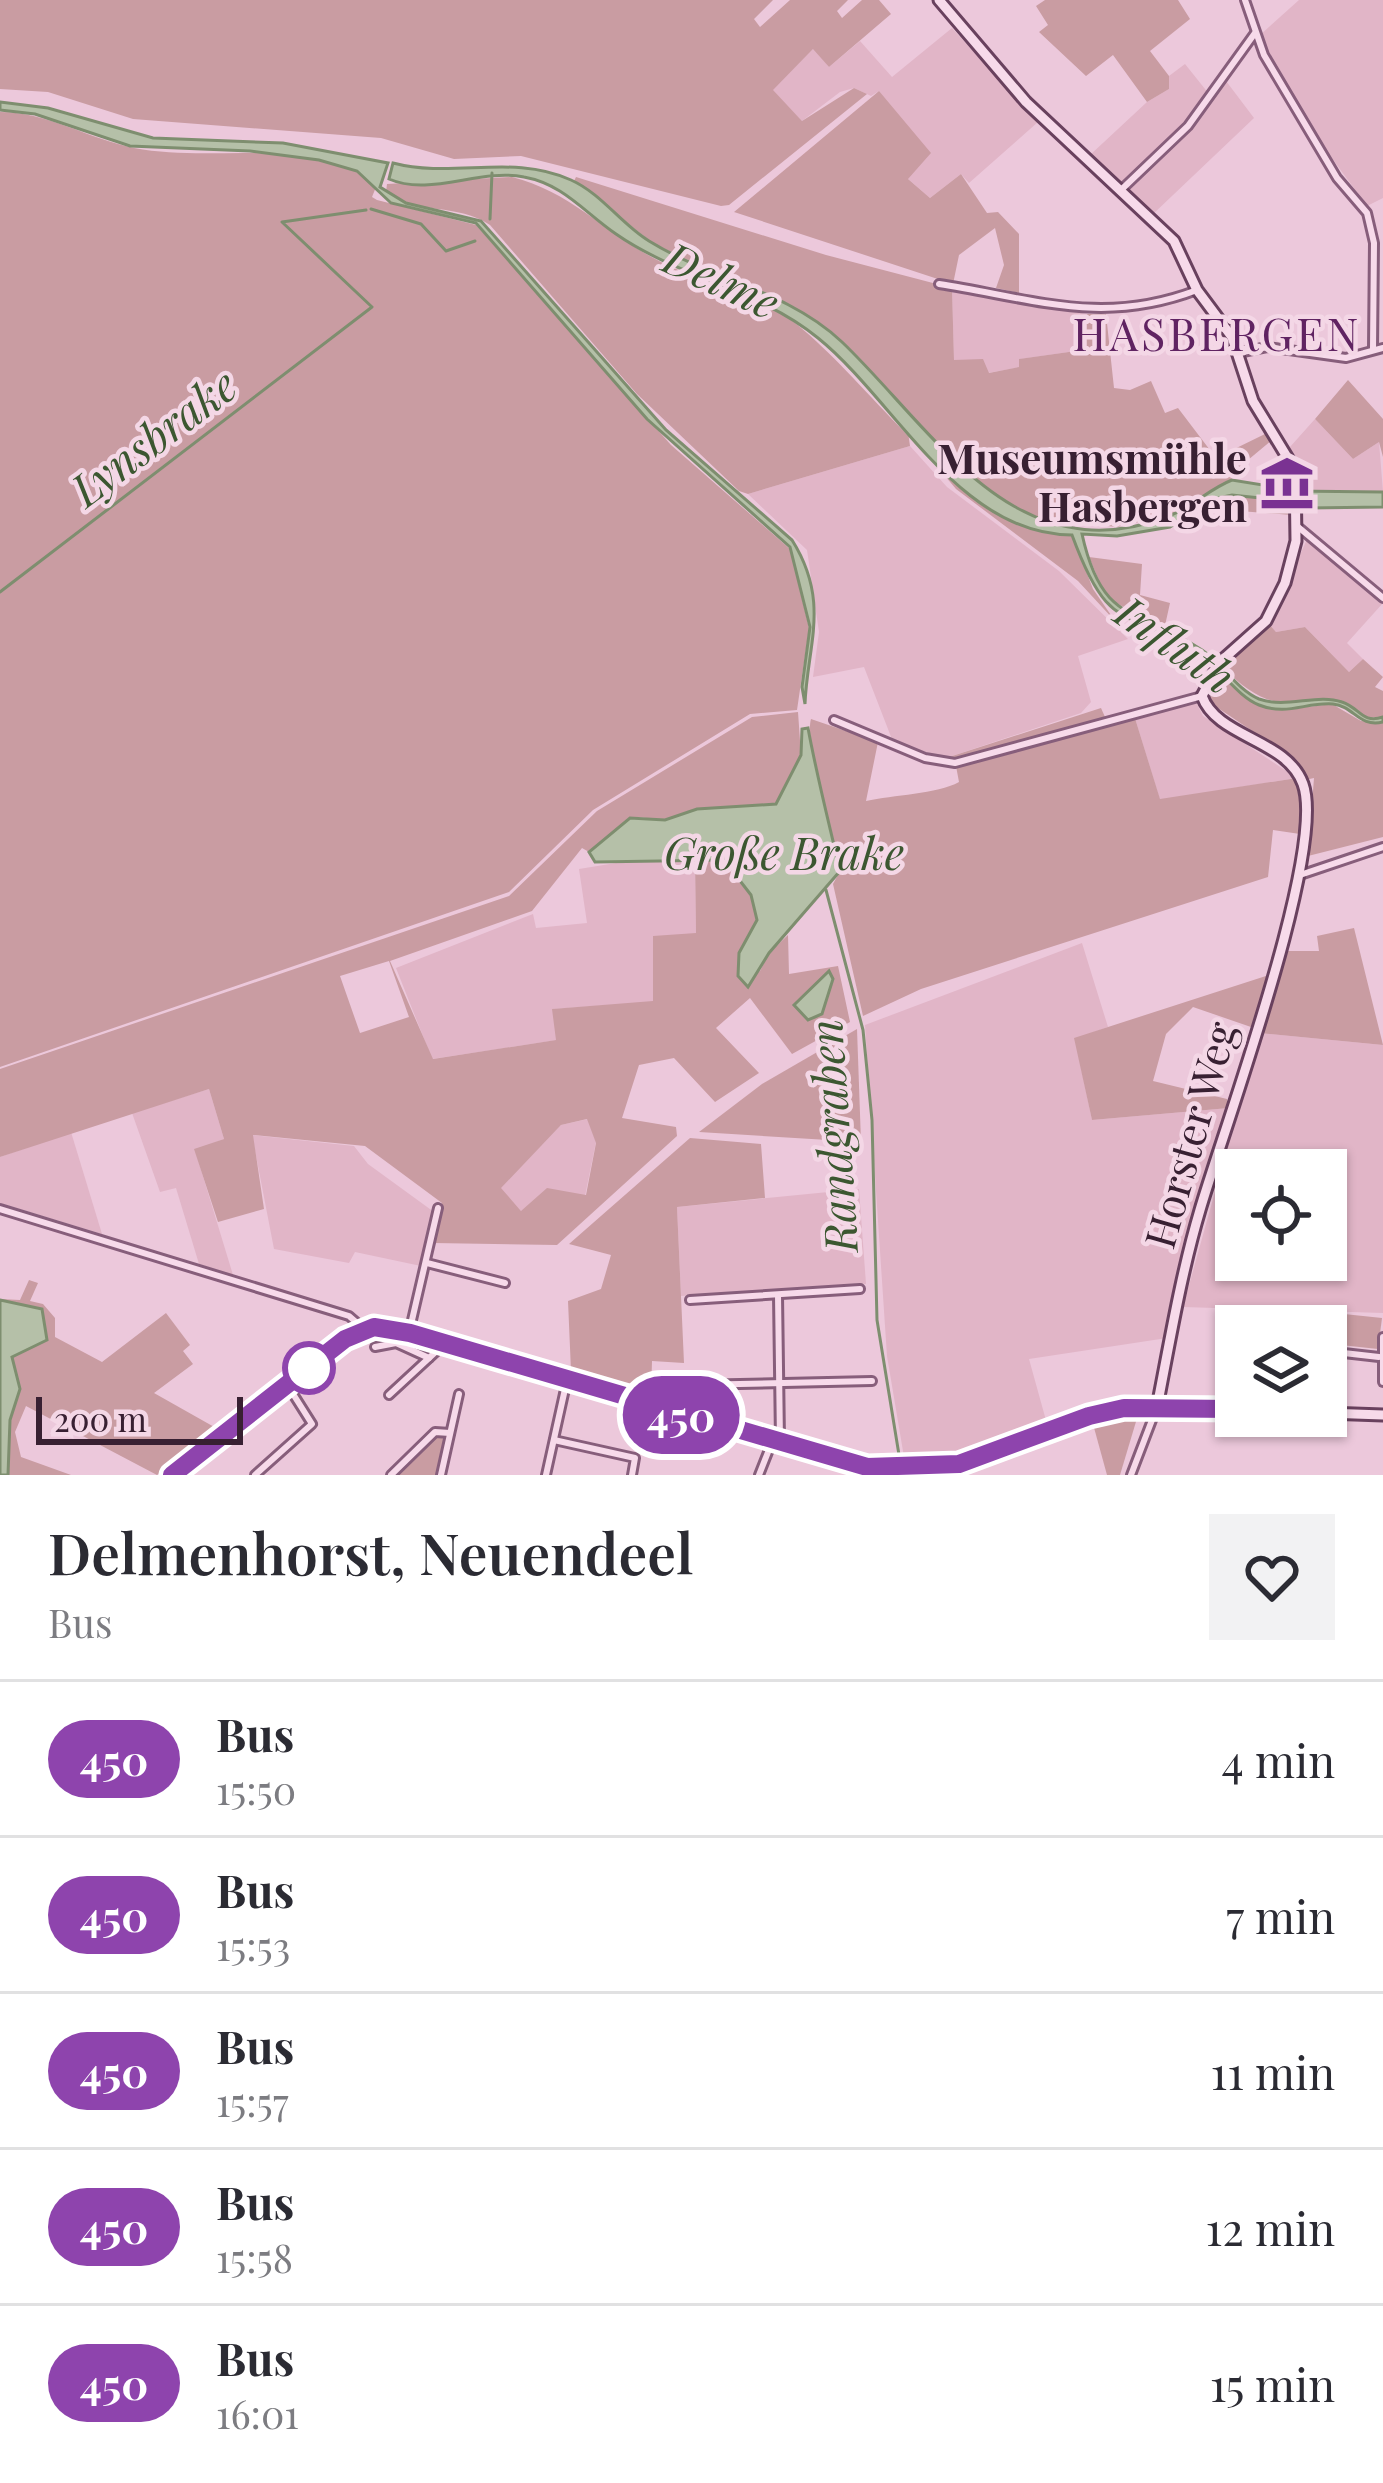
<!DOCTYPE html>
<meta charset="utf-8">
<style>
:root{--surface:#fff;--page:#f2f2f3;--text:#2b2b33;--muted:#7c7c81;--line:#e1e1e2}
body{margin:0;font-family:"Playfair Display",serif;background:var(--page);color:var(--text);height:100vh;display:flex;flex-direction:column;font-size:45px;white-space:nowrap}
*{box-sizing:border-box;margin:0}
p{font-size:39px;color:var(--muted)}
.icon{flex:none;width:66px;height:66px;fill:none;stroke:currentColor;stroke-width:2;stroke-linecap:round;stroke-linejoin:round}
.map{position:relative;height:1475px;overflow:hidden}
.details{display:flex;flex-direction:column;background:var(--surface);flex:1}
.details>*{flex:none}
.badge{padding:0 24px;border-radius:39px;font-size:42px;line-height:78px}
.controls{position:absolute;left:1215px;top:1149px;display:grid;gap:24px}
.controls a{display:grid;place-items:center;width:132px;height:132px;border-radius:0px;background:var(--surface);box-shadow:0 3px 9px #0004;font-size:60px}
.scale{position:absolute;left:36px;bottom:30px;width:207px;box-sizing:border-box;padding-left:12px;border:6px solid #382032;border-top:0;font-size:33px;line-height:42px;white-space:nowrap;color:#382032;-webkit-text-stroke:9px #f4d7e6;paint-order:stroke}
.map>.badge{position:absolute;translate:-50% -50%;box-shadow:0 0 0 6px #fff}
.round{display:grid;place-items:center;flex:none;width:126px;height:126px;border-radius:0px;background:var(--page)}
.summary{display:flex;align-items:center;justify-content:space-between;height:204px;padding:0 48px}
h1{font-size:57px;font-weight:600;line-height:90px}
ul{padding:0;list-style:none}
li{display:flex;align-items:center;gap:36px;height:156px;padding:0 48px;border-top:3px solid var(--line)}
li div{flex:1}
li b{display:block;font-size:45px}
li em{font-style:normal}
li .badge{min-width:132px;font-weight:700;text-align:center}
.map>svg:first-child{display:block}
</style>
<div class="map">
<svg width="1383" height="1475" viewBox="0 0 1383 1475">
<rect width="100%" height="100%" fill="#ecc8db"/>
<g fill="#e1b5c7" fill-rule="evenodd">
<path d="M1299,0H1383V198L1367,206L1320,142L1259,36Z"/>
<path d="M952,28L1038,122L969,183L961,174L930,198L907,178L879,91L871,96L854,88L840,92L802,121L772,90L814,48L829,67L860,41L892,77Z"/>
<path d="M1185,64L1213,99L1226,81L1254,118L1152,215L1089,156L1147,102L1169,89V76Z"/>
<path d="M952,288L1087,314L1083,350L1020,359V367L988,373L954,360Z"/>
<path d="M1315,419L1353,459L1379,442L1383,492L1303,493L1290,447Z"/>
<path d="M910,446L947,487L1059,571L1128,639L1078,656L1091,702L1081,713L946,758L893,742L864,667L813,677L819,632L807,550L748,494Z"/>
<path d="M1308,537L1383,603L1347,643L1363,659L1349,672L1305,627L1276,632L1269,624Z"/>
<path d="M1195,700L1203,716L1297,778L1160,800L1134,715Z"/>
<path d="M628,861H695L696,933L653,1002L553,1009L557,1040L432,1059L396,968L533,914L536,928L587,923L579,869Z"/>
<path d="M1082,943L1108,1027L1075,1039L1092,1120L1229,1108L1198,1198L1167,1338L1029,1359L1047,1424L978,1451L905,1463L887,1356L865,1025Z"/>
<path d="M1259,1033L1383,1045V1313L1183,1307ZM1236,1170H1326V1260H1236Z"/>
<path d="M209,1089L224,1139L195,1150L233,1275L199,1264L176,1188L160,1192L132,1113Z"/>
<path d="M588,1119L596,1142L585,1196L521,1211L500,1188L561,1125Z"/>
<path d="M71,1132L102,1234L0,1203V1157Z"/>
<path d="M252,1135L354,1146L368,1164L434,1212L421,1266L355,1252L349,1263L274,1249Z"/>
<path d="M859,1189L866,1284L681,1296L677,1207Z"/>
</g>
<g fill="#c99ca2" fill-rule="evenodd">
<path d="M0,0H773L754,19L760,27L790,0H848L837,11L842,18L862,0H879L891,14L829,67L813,49L773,90L802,121L854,88L867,94L729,205L721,206L521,156L454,159L381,138L133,119L48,92L0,89Z"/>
<path d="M1045,0H1178L1190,19L1150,51L1169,76V89L1147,102L1113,55L1086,76L1039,32L1048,25L1036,6Z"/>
<path d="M879,91L931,153L908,179L930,198L961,174L987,213L998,212L1019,234V293L996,288L1004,265L995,228L959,255L953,284L734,212Z"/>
<path d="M0,112C47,112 89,139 134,148C207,162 283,140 354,170C364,174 367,182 376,187L372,197L377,200L476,225L671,445L790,549L809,628L797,710L750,714L593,810L509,892L0,1067Z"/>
<path d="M512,177C574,193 605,234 661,262C700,282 752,292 787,317C868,375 968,537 1072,535L1093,589L1115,621L1078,581L956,489L908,432L910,446L748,494L739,491L637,394L490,225C458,203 416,215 386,192L387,184Z"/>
<path d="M576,177L826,255L952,288L954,360L983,359L989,373L1019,367V359L1083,350L1087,314H1106L1114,388L1130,390L1151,381L1165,413L1178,408L1216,458L1267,433L1272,440L1230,475L1232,480L1174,514L1117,527L1035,518L973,482L841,341L810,317L654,244L574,181Z"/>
<path d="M1348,380L1383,419V457L1379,442L1353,459L1315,419Z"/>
<path d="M1232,495L1293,501L1292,515L1200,508Z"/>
<path d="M1089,557L1142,564L1140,595L1170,603L1164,630L1106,597Z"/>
<path d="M1269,624L1276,632L1305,627L1349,672L1363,659L1383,677L1375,687L1383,691V717L1362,718L1341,702C1286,706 1263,709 1223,667Z"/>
<path d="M1219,671C1267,710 1272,712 1332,704L1361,721L1383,722V837L1308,856L1314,778L1305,780L1279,749L1209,702L1206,697Z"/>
<path d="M1101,708L1105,717L975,758H946Z"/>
<path d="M798,712L801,755L776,804L697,809L665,820L638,817L589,852L582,848L532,911L390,961L433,1059L556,1040L552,1009L653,1001V936L696,933L695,861L723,860L751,895L757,920L739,953L738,976L760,971L769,953L788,935L789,974L838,966L850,1022L792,1054L750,998L716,1028L759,1073L715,1102L674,1058L639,1065L622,1118L676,1127L677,1136L557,1245L433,1243L442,1203L365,1146L253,1135L264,1209L218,1222L194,1149L224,1139L209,1089L0,1157V1069L509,896L597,811L752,717ZM389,961L409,1017L360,1033L340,976ZM587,1119L596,1143L586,1195L547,1188L521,1211L501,1188L561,1125Z"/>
<path d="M1134,715L1160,799L1297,778L1304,803L1300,834L1273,830L1268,877L921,989L863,1016L833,884L840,871C833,842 804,743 811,719L878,742L866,801C893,795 937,794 959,782L956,766Z"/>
<path d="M1354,928L1383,1045L1259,1033L1288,951H1319L1317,936Z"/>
<path d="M1269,975L1251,1027L1193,1007L1166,1034L1153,1081L1227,1099L1229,1108L1092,1120L1074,1038Z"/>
<path d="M857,1029L861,1142L699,1132L762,1084Z"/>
<path d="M690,1138L761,1144L765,1198L677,1207L684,1363L652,1361L651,1393L571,1371L568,1301L601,1289L611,1255L569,1244Z"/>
<path d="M29,1280L38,1283L30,1301L43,1304L55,1318V1337L102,1362L166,1313L190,1345L183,1351L193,1364L154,1393L216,1428L157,1475L26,1406L15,1432L21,1457L71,1475H0V1299L20,1300Z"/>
<path d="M1344,1314L1382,1318L1378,1349L1341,1345Z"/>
<path d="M1138,1415L1120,1475H1107L1093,1424Z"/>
<path d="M436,1434L444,1439L437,1475H394Z"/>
</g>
<g fill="#b5c0a8" stroke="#7e8e6f" stroke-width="3">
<path d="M0,102L48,108L153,138L283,143L388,163L380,187L406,203L481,221L666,430L792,540C831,602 807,646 805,704L802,687L810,627L790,547L647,419L476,223L391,203L357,171L319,160L250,151L130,146L35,114L0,110Z"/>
<path d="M393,163C454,179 512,153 571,180C602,194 621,224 649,241C712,280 787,290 842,342C935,431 1015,576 1169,516C1192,507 1209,489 1232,480L1287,489L1280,500L1232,495L1214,499L1170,527L1117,536L1082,534C1102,625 1136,607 1202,650C1222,663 1237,690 1259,699C1287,709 1317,693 1342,702C1360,708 1362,724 1383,717V722C1359,728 1354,706 1333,704C1306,702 1287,716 1259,705C1237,696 1222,670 1202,657C1124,604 1110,638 1072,535C959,535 895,400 818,338C759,289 679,278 616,234C584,212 563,184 524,177C480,168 430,197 389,179Z"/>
<path d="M1292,491L1383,492V507L1308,508L1291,499Z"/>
<path d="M808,728C817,777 829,823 840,871L769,953L748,987L738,976L739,953L757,920L751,895L724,860L595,862L589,852L630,818L665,820L697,809L776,804L801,755L802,729Z"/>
<path d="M829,971L833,979L822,1014L808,1020L794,1005Z"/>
<path d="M0,1300L42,1309L47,1340L12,1357L20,1389L10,1420L8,1475H0Z"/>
</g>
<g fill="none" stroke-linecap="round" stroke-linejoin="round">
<g stroke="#7e8e6f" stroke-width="3">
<path d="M371,209L421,224L446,251L475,241"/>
<path d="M490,219L492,173"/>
<path d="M0,592L372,307L282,222L366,210"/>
<path d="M826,890L863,1030L872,1120L877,1320L900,1461"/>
</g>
<defs>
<g id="street">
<path d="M1245,0L1264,55L1337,178L1367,213L1374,243L1373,349"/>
<path d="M1121,190L1188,126L1255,33"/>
<path d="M939,284C1035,299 1103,326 1197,290"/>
<path d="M1238,353L1267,347L1346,358L1383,348"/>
<path d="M1297,526L1383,598"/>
<path d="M834,720L925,758L955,763L1202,696"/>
<path d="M1300,875L1383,847"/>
<path d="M0,1209L349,1316L364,1329"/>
<path d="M427,1263L505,1283"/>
<path d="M778,1295L780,1441"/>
<path d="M690,1300L860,1289"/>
<path d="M409,1333L438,1208"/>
<path d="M1383,1337V1382"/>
<path d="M375,1347L396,1343L429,1358"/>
<path d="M1326,1351L1379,1357"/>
<path d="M691,1385L872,1381"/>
<path d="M389,1395L442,1346"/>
<path d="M554,1440L635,1458L632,1475"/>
<path d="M255,1475L312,1424L288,1386"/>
<path d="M391,1475L435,1432L450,1433"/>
<path d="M441,1475L459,1394"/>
<path d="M546,1475L567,1380"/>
<path d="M759,1475L772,1442"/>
<path d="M1131,1475L1157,1407"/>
</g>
<g id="secondary">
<path d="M939,0L1026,102L1174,241L1197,290L1232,337L1253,401L1295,470L1296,541L1285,583L1266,621L1220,662L1202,696C1217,738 1287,739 1303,784C1327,850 1223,1131 1200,1210C1181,1274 1170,1341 1157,1407"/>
<path d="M1326,1413L1383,1415"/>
<path d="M172,1475L345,1339L374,1327L867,1467L960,1464L1089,1416L1124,1408L1236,1409"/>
</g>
</defs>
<use href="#street" stroke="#875e7b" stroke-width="12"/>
<use href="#secondary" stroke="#69415e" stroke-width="15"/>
<use href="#street" stroke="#f7daea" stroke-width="6"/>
<use href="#secondary" stroke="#f7daea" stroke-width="9"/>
</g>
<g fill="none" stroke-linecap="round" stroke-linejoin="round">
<defs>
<path id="line" d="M172,1475L345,1339L374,1327L410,1333L867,1467L959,1464L1089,1416L1124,1408L1236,1409"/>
</defs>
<use href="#line" stroke="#fff" stroke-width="27"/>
<use href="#line" stroke="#8e44ad" stroke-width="18"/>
</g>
<defs>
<symbol id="museum-bare" viewBox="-9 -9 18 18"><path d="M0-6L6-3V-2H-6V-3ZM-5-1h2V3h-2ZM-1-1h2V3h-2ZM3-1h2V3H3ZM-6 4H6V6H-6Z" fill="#7a3292" stroke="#f4d7e6" stroke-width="2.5" paint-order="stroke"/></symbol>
</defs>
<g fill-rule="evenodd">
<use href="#museum-bare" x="1249" y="445" width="76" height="76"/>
</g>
<circle fill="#fff" stroke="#8e44ad" stroke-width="6" cx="309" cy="1368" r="24"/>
<g text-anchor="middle" stroke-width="9" stroke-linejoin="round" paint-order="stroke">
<g font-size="42" font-weight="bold" fill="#382032" stroke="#f4d7e6" text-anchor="end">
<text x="1247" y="474">Museumsmühle<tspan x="1247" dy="48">Hasbergen</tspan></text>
</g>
<g font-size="42" fill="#382032" stroke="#f4d7e6">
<text transform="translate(1191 1135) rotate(-74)" y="15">Horster Weg</text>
</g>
<g font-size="45" font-style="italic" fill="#3c5731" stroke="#f4d7e6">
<text transform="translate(721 281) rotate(25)" y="16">Delme</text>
<text transform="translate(154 438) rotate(-37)" y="16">Lynsbrake</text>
<text transform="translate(1175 645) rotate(35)" y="16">Influth</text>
<text x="784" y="870">Große Brake</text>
<text transform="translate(834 1136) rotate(-94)" y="16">Randgraben</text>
</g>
<g font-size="45" letter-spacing="3" fill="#602362" stroke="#f4d7e6">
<text x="1217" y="351">HASBERGEN</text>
</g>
</g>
</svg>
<div class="controls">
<a><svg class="icon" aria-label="locate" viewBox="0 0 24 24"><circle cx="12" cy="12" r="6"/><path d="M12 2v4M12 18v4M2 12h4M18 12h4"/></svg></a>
<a><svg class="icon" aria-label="layers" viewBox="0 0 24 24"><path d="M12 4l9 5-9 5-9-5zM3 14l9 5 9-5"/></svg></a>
</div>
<div class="scale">200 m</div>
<b class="badge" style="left:681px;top:1415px;background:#8e44ad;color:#fff">450</b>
</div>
<section class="details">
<div class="summary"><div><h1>Delmenhorst, Neuendeel</h1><p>Bus</p></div><a class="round"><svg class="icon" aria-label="heart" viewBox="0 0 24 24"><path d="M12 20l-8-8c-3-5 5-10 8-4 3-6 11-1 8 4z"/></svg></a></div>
<ul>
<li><span class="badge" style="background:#8e44ad;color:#fff">450</span><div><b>Bus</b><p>15:50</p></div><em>4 min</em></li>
<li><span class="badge" style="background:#8e44ad;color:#fff">450</span><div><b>Bus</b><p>15:53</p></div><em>7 min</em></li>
<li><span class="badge" style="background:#8e44ad;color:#fff">450</span><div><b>Bus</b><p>15:57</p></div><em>11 min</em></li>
<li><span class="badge" style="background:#8e44ad;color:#fff">450</span><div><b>Bus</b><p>15:58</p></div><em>12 min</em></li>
<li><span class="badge" style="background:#8e44ad;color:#fff">450</span><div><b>Bus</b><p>16:01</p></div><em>15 min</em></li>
</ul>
</section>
